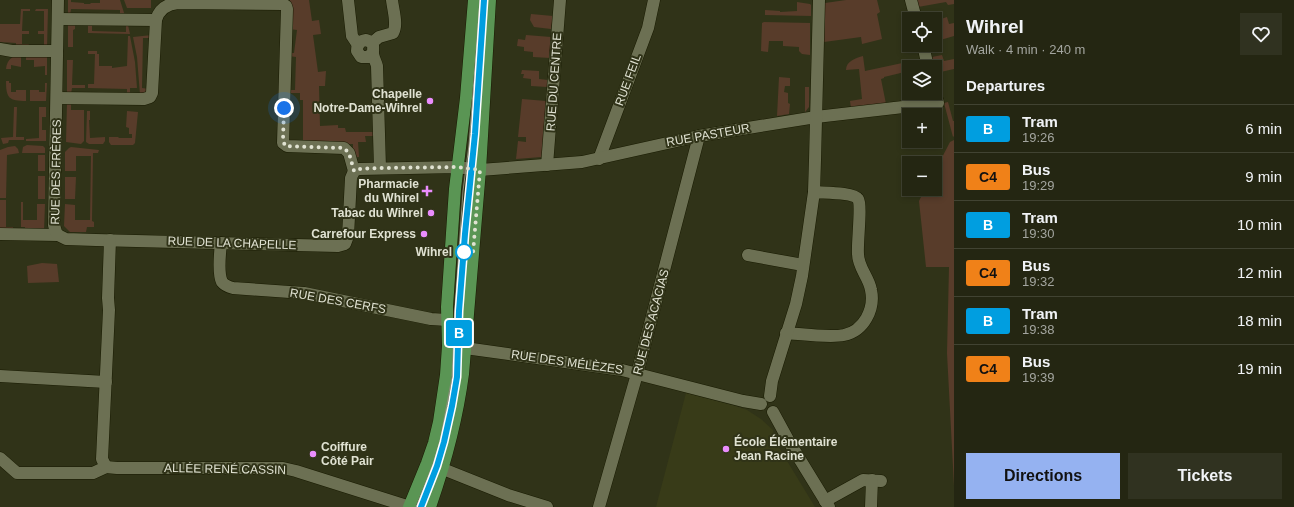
<!DOCTYPE html>
<meta charset="utf-8">
<style>
:root{--surface:#242612;--page:#303220;--text:#f1f3f6;--muted:#a3a59f;--line:#414332;--accent:#95b2f1}
body{margin:0;font-family:Helvetica,sans-serif;background:var(--page);color:var(--text);height:100vh;display:flex;flex-direction:column;font-size:15px;white-space:nowrap}
*{box-sizing:border-box;margin:0}
p{font-size:13px;color:var(--muted)}
.icon{flex:none;width:22px;height:22px;fill:none;stroke:currentColor;stroke-width:2;stroke-linecap:round;stroke-linejoin:round}
.map{position:relative;flex:1;overflow:hidden}
.details{display:flex;flex-direction:column;background:var(--surface);width:340px}
.details>*{flex:none}
.badge{padding:0 8px;border-radius:3px;font-size:14px;line-height:26px}
.buttons{position:absolute;left:902px;top:12px;display:grid;gap:8px}
.buttons a{display:grid;place-items:center;width:40px;height:40px;border-radius:0px;background:var(--surface);box-shadow:0 2px 6px #0003,0 0 0 1px var(--line);font-size:20px}
.you{position:absolute;width:20px;height:20px;margin:-10px;border:3px solid #fff;border-radius:50%;background:#1a73e8;box-shadow:0 0 0 6px #1a73e833}
.map>.badge{position:absolute;translate:-50% -50%;box-shadow:0 0 0 2px #fff}
h2{padding:0 12px;font-size:15px;line-height:36px}
.round{display:grid;place-items:center;flex:none;width:42px;height:42px;border-radius:0px;background:var(--page)}
.head{display:flex;align-items:center;justify-content:space-between;height:68px;padding:0 12px}
h1{font-size:19px;font-weight:800;line-height:30px}
.action{display:flex;gap:8px;margin-top:auto;padding:8px 12px}
.action a{flex:1;height:46px;border-radius:0px;background:var(--accent);color:#111;font-size:16px;font-weight:800;line-height:46px;text-align:center}
.action a+a{background:var(--page);color:var(--text)}
ul{padding:0;list-style:none}
li{display:flex;align-items:center;gap:12px;height:48px;padding:0 12px;border-top:1px solid var(--line)}
li div{flex:1}
li b{display:block;font-size:15px}
li em{font-style:normal}
li .badge{min-width:44px;font-weight:700;text-align:center}
main{display:flex;flex:1;min-height:0}
.map>svg:first-child{display:block}
</style>
<main>
<div class="map">
<svg width="954" height="507" viewBox="0 0 954 507">
<rect width="100%" height="100%" fill="#303318"/>
<path fill="#383b18" d="M686,393L732,405L747,410L761,419L773,430L778,446L815,507H656Z"/>
<g fill="#583c2a">
<path d="M68,0H71V2L84,3V4H90L91,3H100V0H120L125,16H120V10L71,9L70,15H68Z"/>
<path d="M124,0H151V8H127Z"/>
<path d="M290,0H309L312,21L319,20L321,34L313,35L318,72L326,71L325,86H319L320,126L338,125V128H345L346,132H373V136H365L366,142H358L359,157H353V144H294L303,141V100H300V93H286V90H295L296,57L289,56V53H294L297,30L290,29Z"/>
<path d="M846,0H877L880,12L877,14L882,39L862,44L861,37L824,42L825,3Z"/>
<path d="M917,0H954V4L948,5L946,2L918,7Z"/>
<path d="M797,2L810,4L811,5V16L765,15V10L780,11V12L797,11Z"/>
<path d="M21,9H30V11H23L22,31H29V34H22V44H29L28,46L16,48V43L0,42V24H20Z"/>
<path d="M36,9H48L47,49L44,48V34H38V31H44V11H35Z"/>
<path d="M531,14L553,16L551,29L534,27L530,20Z"/>
<path d="M932,16L933,19L940,17L941,19L947,17L949,24L954,23V36L937,41L935,37V19H922Z"/>
<path d="M764,22L810,23V55L802,54L799,51V47L783,46V41H769L768,52L761,51L762,23Z"/>
<path d="M68,24H75V29L73,30V47H68Z"/>
<path d="M88,24H92V31L126,32V25H128L130,34L88,33Z"/>
<path d="M152,35V38H143L142,88L149,89L148,91L140,95L137,57L133,37Z"/>
<path d="M526,35L551,37L550,58L533,57V52L524,51V47L517,46L518,39L525,40Z"/>
<path d="M128,36H130L135,62L137,88H130V95H127V89L88,88V84H94L95,54H88V51H97V54H99V66H112V68L127,66Z"/>
<path d="M21,53V67L11,65V69H6C7,59 13,56 21,53Z"/>
<path d="M26,54L47,57V75H45V66L34,67V60H26Z"/>
<path d="M942,55L944,61L954,59V69L936,73L932,57Z"/>
<path d="M863,56L865,71L907,62L909,71L884,77V78L881,79L886,104L851,108L850,101L862,99L859,69L846,70C846,61 856,58 863,56Z"/>
<path d="M67,60H73L72,85H85V88H72L71,94H67Z"/>
<path d="M522,70L539,71V79L548,80L547,87L531,86V79L523,78L524,74H521Z"/>
<path d="M779,77L790,78V86H785L784,92L788,93V103L790,104L789,114L777,116Z"/>
<path d="M6,81H9V83H11V92H16V90H26V101C9,101 6,98 6,81Z"/>
<path d="M45,83H47L46,101H30V90H39V92H45Z"/>
<path d="M805,87H809V107L805,112Z"/>
<path d="M522,99L546,101L542,157L516,159L518,141L526,142V137H518Z"/>
<path d="M948,102L953,121H954V136L953,137L944,103Z"/>
<path d="M67,103H71V110H84V141L81,144L66,142Z"/>
<path d="M14,107H17L16,137H24V140H9L8,143L3,144L1,138L13,137Z"/>
<path d="M39,107H46V117H42V130H46V141H26V139L39,138Z"/>
<path d="M87,111H90V120H89L90,138L105,137V141L103,144H89L86,142Z"/>
<path d="M127,111L138,112L135,143L133,145H111L109,142V137H118L119,138H132V134H129V128L126,127Z"/>
<path d="M954,140V486L947,353L949,267H926L919,201L925,189H935V171L950,142Z"/>
<path d="M27,145L43,146L45,148V153H22L23,147Z"/>
<path d="M15,146L18,149L19,153L7,155L6,198H0V150L8,147Z"/>
<path d="M71,147L99,150L98,153H93L92,221L94,222V227H87L86,232H70L64,226L65,204L75,205V220H90L91,156H76V171H65V152L69,148Z"/>
<rect x="38" y="155" width="7" height="16"/>
<rect x="38" y="176" width="7" height="23"/>
<path d="M65,177H76L75,199H65Z"/>
<path d="M0,200H6V227H13V230H0Z"/>
<path d="M21,202H23V220H37V204H45L44,231L25,230V227H21Z"/>
<path d="M42,263L57,264L59,282L28,283L27,266Z"/>
</g>
<g fill="none" stroke-linecap="round" stroke-linejoin="round">
<defs>
<g id="minor">
<path d="M348,0L352,36L358,45"/>
<path d="M911,0L916,19"/>
<path d="M58,19L156,20"/>
<path d="M372,43L379,37L393,33C398,25 393,10 392,0"/>
<path d="M923,45L928,67"/>
<path d="M0,49L12,51H57"/>
<path d="M373,53L368,57H361L357,51C357,45 359,41 366,40C375,43 373,46 373,53C373,57 376,62 377,66L380,168"/>
<path d="M57,98L144,99L150,97L152,93L156,20C159,9 167,4 178,3L283,4L286,6L287,9L283,143L287,146L344,148L349,153L354,171"/>
<path d="M599,159L648,28L654,0"/>
<path d="M547,165L560,0"/>
<path d="M0,234L58,235L66,239L96,240L338,246L345,244L348,236L351,178L354,171L359,169L457,167L480,170L582,162L699,136L816,117L938,103L935,92"/>
<path d="M58,235L56,232L54,225L58,0"/>
<path d="M221,243C220,252 218,274 222,282C225,286 229,287 233,288L304,293L431,319L447,320"/>
<path d="M748,255L803,265"/>
<path d="M786,333C801,334 830,338 844,335C864,331 875,309 871,290C869,277 858,268 858,254C857,243 862,205 858,199C853,192 823,193 814,192"/>
<path d="M465,348L622,370L743,401L761,404"/>
<path d="M0,376L106,382"/>
<path d="M770,396L772,381L796,304L802,276L814,192L815,160L819,0"/>
<path d="M773,412L791,445L829,507"/>
<path d="M0,458L17,473H93L106,467"/>
<path d="M106,467L117,468H283L296,471L410,507"/>
<path d="M106,467L102,459L109,310L108,298L110,240"/>
<path d="M443,469L508,495L547,507"/>
<path d="M825,501L863,480L881,481"/>
<path d="M599,507L637,374L699,136"/>
<path d="M871,507L872,480"/>
</g>
<g id="major">
<path d="M409,507L427,463L434,443L439,422L446,375L448,346L447,307L455,189L466,98L474,0"/>
<path d="M430,507C445,464 457,420 463,374L480,170L490,0"/>
</g>
</defs>
<use href="#minor" stroke="#191b02" stroke-width="13"/>
<use href="#major" stroke="#191b02" stroke-width="13"/>
<use href="#minor" stroke="#6c7053" stroke-width="12"/>
<use href="#major" stroke="#5a9554" stroke-width="12"/>
<path stroke="#8b8e79" stroke-width="1" d="M416,507L433,464L440,441L452,377L455,308L463,191L469,145L480,0"/>
</g>
<g fill="none" stroke-linecap="round" stroke-linejoin="round">
<defs>
<path id="line" d="M421,507L437,466L444,442L452,406L457,377L459,311L465,234L475,134L484,0"/>
</defs>
<use href="#line" stroke="#fff" stroke-width="9"/>
<use href="#line" stroke="#009ee0" stroke-width="6"/>
<path stroke="#e0e2d2" stroke-width="4" stroke-dasharray="0 7.2" d="M284,108L283,140L285,146L344,148L349,153L354,171L359,169L380,168L457,167L480,170L473,253L464,252"/>
</g>
<g fill="#ea8dfd" stroke="#303318" stroke-width="1.5">
<circle cx="430" cy="101" r="4"/>
<path d="M425 185h4v4h4v4h-4v4h-4v-4h-4v-4h4z"/>
<circle cx="431" cy="213" r="4"/>
<circle cx="424" cy="234" r="4"/>
<circle cx="726" cy="449" r="4"/>
<circle cx="313" cy="454" r="4"/>
</g>
<circle fill="#fff" stroke="#009ee0" stroke-width="2" cx="464" cy="252" r="8"/>
<g text-anchor="middle" stroke-width="4" stroke-linejoin="round" paint-order="stroke">
<g font-size="12" fill="#e0e2d2" stroke="#303318">
<text transform="translate(628 80) rotate(-70)" y="4">RUE FEIL</text>
<text transform="translate(554 82) rotate(-86)" y="4">RUE DU CENTRE</text>
<text transform="translate(708 135) rotate(-10)" y="4">RUE PASTEUR</text>
<text transform="translate(56 172) rotate(-89)" y="4">RUE DES FRÈRES</text>
<text transform="translate(232 243) rotate(2)" y="4">RUE DE LA CHAPELLE</text>
<text transform="translate(338 301) rotate(10)" y="4">RUE DES CERFS</text>
<text transform="translate(651 322) rotate(-75)" y="4">RUE DES ACACIAS</text>
<text transform="translate(567 362) rotate(8)" y="4">RUE DES MÉLÈZES</text>
<text transform="translate(225 469) rotate(1)" y="4">ALLÉE RENÉ CASSIN</text>
</g>
<g font-size="12" font-weight="bold" fill="#e0e2d2" stroke="#303318" text-anchor="end">
<text x="422" y="98">Chapelle<tspan x="422" dy="14">Notre-Dame-Wihrel</tspan></text>
<text x="419" y="188">Pharmacie<tspan x="419" dy="14">du Whirel</tspan></text>
<text x="423" y="217">Tabac du Wihrel</text>
<text x="416" y="238">Carrefour Express</text>
<text x="734" y="446" text-anchor="start">École Élémentaire<tspan x="734" dy="14">Jean Racine</tspan></text>
<text x="321" y="451" text-anchor="start">Coiffure<tspan x="321" dy="14">Côté Pair</tspan></text>
</g>
<g font-size="12" font-weight="bold" fill="#e0e2d2" stroke="#303318" text-anchor="end">
<text x="452" y="256">Wihrel</text>
</g>
</g>
</svg>
<div class="buttons">
<a><svg class="icon" aria-label="locate" viewBox="0 0 24 24"><circle cx="12" cy="12" r="6"/><path d="M12 2v4M12 18v4M2 12h4M18 12h4"/></svg></a>
<a><svg class="icon" aria-label="layers" viewBox="0 0 24 24"><path d="M12 4l9 5-9 5-9-5zM3 14l9 5 9-5"/></svg></a>
<a>+</a>
<a>−</a>
</div>
<div class="you" style="left:284px;top:108px"></div>
<b class="badge" style="left:459px;top:333px;background:#009ee0;color:#fff">B</b>
</div>
<section class="details">
<div class="head"><div><h1>Wihrel</h1><p>Walk · 4 min · 240 m</p></div><a class="round"><svg class="icon" aria-label="heart" viewBox="0 0 24 24"><path d="M12 20l-8-8c-3-5 5-10 8-4 3-6 11-1 8 4z"/></svg></a></div>
<h2>Departures</h2>
<ul>
<li><span class="badge" style="background:#009ee0;color:#fff">B</span><div><b>Tram</b><p>19:26</p></div><em>6 min</em></li>
<li><span class="badge" style="background:#f08118;color:#111">C4</span><div><b>Bus</b><p>19:29</p></div><em>9 min</em></li>
<li><span class="badge" style="background:#009ee0;color:#fff">B</span><div><b>Tram</b><p>19:30</p></div><em>10 min</em></li>
<li><span class="badge" style="background:#f08118;color:#111">C4</span><div><b>Bus</b><p>19:32</p></div><em>12 min</em></li>
<li><span class="badge" style="background:#009ee0;color:#fff">B</span><div><b>Tram</b><p>19:38</p></div><em>18 min</em></li>
<li><span class="badge" style="background:#f08118;color:#111">C4</span><div><b>Bus</b><p>19:39</p></div><em>19 min</em></li>
</ul>
<div class="action"><a>Directions</a><a>Tickets</a></div>
</section>
</main>
